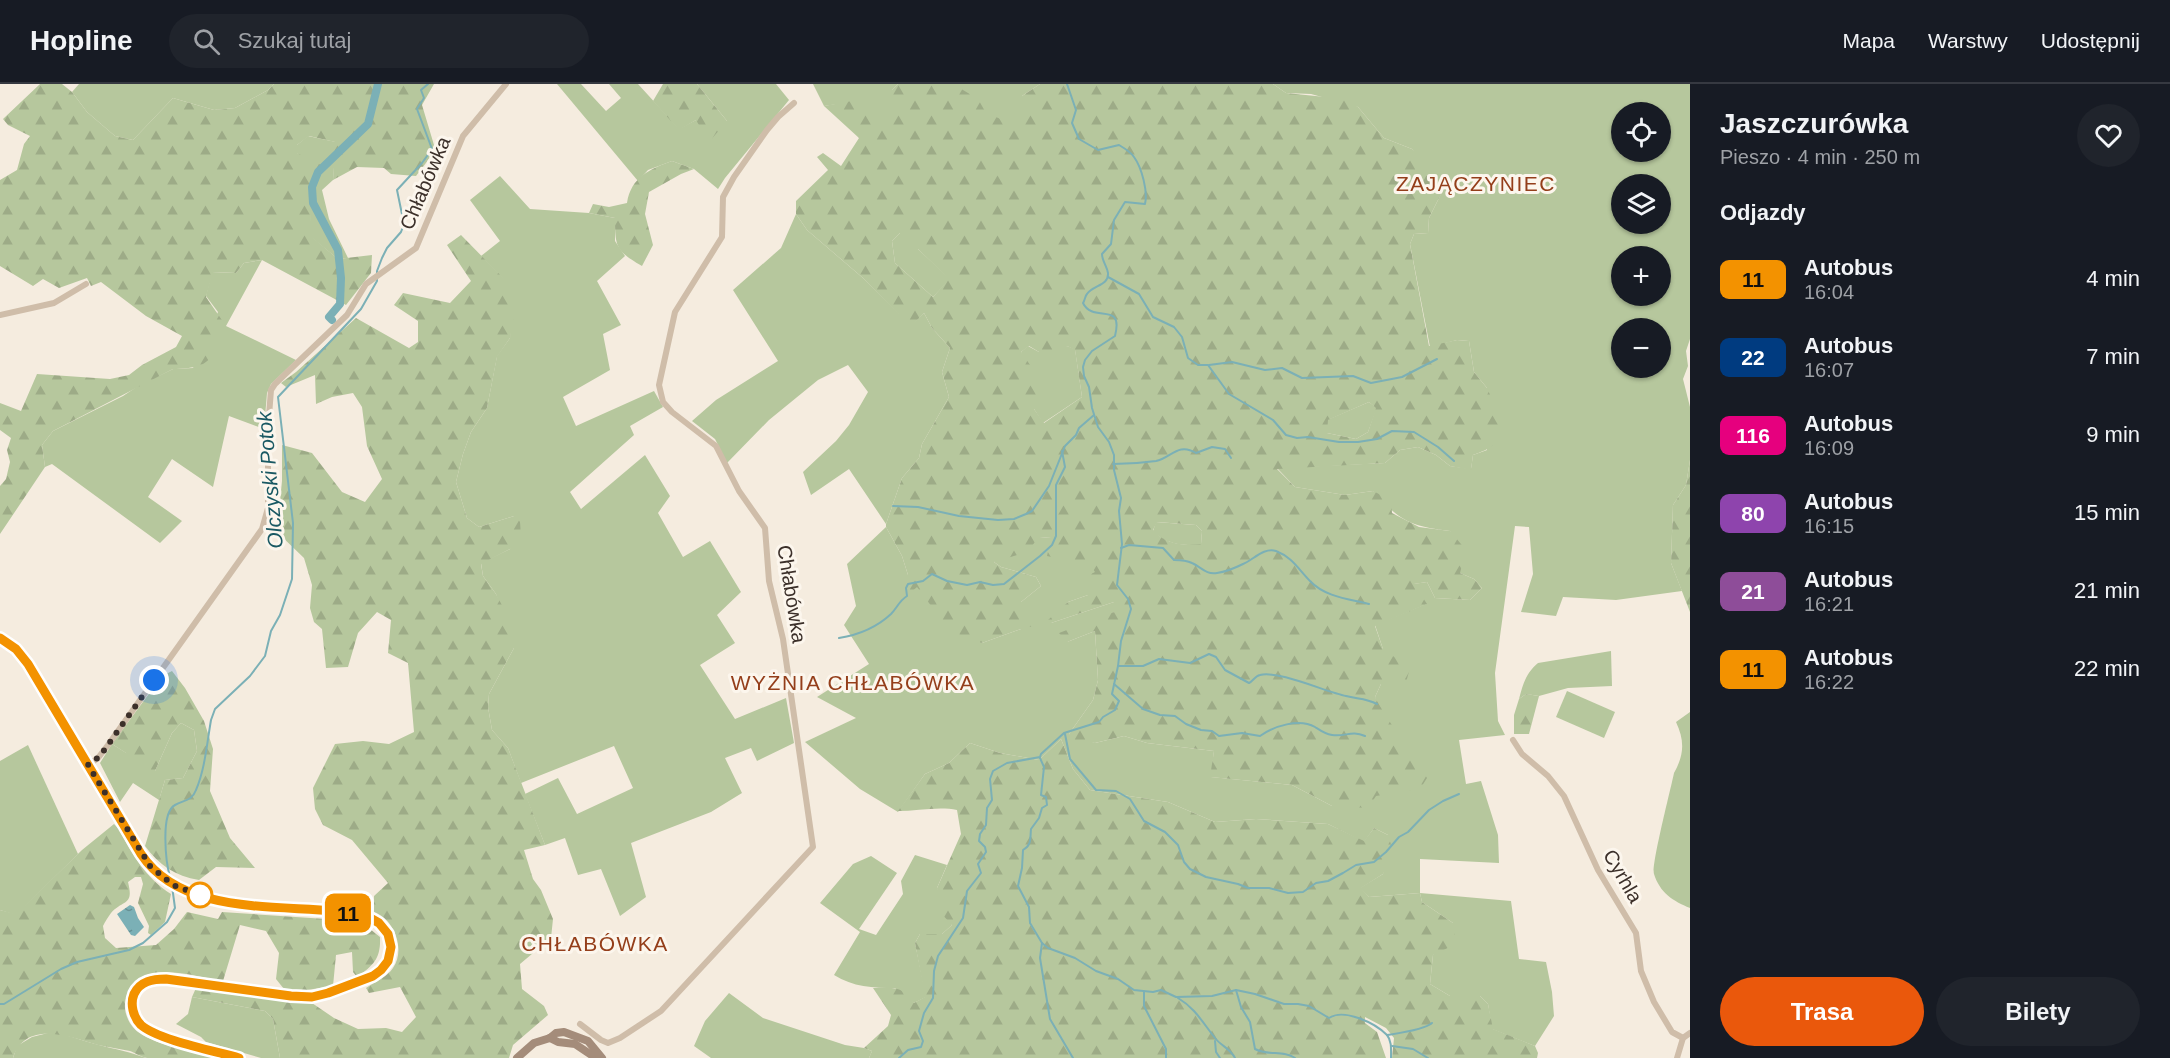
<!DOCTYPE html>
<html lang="pl">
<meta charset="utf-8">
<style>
:root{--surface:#171b24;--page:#20242c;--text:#f1f3f6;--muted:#9ea1a6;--line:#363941;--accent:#ea580c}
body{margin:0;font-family:Helvetica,sans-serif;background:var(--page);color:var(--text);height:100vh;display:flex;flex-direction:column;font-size:22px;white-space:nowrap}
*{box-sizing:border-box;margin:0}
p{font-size:20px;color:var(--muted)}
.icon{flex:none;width:33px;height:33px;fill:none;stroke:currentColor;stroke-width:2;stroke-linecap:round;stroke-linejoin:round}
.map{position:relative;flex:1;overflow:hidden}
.panel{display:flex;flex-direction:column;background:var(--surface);width:480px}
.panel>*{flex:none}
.badge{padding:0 12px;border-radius:9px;font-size:21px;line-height:39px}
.buttons{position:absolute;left:1611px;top:18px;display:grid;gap:12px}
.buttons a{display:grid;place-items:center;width:60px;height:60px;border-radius:50%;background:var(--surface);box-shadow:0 2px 4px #0004;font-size:30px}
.you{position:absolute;width:30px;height:30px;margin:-15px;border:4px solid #fff;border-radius:50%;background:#1a73e8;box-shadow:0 0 0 9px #1a73e833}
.map>.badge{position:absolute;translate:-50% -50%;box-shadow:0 0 0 3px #fff}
h2{padding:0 30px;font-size:22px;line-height:54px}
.round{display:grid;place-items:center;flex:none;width:63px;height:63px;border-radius:32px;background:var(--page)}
.headline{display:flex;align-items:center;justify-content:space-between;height:102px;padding:0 30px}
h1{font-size:28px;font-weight:600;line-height:45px}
.cta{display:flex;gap:12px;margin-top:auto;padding:12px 30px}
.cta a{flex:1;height:69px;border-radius:36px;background:var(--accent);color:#fff;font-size:24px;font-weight:600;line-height:69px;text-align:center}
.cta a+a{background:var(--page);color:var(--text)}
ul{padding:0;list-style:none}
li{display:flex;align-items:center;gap:18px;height:78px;padding:0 30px}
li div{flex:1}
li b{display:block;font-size:22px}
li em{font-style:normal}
li .badge{min-width:66px;font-weight:700;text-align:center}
header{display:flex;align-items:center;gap:36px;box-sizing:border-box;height:84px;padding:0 30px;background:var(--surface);border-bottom:2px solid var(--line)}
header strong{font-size:28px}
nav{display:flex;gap:33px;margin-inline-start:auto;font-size:21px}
.search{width:420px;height:54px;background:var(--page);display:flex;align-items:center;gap:15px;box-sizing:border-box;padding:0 21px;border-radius:33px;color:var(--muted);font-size:22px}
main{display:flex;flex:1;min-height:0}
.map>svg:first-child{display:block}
</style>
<header>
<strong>Hopline</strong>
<div class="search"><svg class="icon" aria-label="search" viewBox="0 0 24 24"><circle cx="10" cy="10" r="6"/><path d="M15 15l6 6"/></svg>Szukaj tutaj</div>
<nav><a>Mapa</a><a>Warstwy</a><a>Udostępnij</a></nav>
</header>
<main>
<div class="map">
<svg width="1690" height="974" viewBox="0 0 1690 974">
<defs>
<pattern id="forest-firs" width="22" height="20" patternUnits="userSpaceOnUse" patternTransform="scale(1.5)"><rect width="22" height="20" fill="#b6c79d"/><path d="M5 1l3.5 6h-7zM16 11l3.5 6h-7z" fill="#9dab87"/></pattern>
<pattern id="water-ripples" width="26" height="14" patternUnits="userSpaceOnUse" patternTransform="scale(1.5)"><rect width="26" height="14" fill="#7bb0b6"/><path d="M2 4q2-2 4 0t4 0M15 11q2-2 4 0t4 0" fill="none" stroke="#669094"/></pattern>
</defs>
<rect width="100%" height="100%" fill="#f5ecdf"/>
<g fill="#b6c79d" fill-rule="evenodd">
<path d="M79,0H274L268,6L235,24L214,26L173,14L133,56L115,52L87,28L72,8Z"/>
<path d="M557,0H581L606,27L621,14L609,0H638L679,45L696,36L727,37L697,0H776L789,16L725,94L718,105L694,85L672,77L648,86L638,97Z"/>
<path d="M813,0H898L892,6L923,0H1040L1022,12L1049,54L918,165L950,195L933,213L895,179L892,157L900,149L859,54L838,20L824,22Z"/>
<path d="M1273,0H1690V255L1686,267L1688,282L1683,295L1690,323V376L1686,401L1673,421L1671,479L1682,507L1616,516L1563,513L1556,532L1521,528L1533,490L1529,443L1515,442L1495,589L1498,637L1505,651L1459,656L1466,700L1481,697L1498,751L1499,779L1420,775V809L1511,817L1519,875L1546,878L1552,908L1554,932L1535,962L1492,945L1488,920L1480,912H1450L1430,900L1433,871L1453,839L1422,818L1420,809L1369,813L1360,804L1383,790L1388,751L1374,744L1364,758L1328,740L1256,735L1215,738L1168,718L1090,706L1073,685L1061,655L1039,676L1000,669L970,659L949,679L925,690L898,728L860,705L805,658L856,634L817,613L869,580L844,541L856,522L847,480L886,443L902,472L908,491L929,517L982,559L1021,545V518L1041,502L1036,493L1001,483L994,478L1032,433L1040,453L1051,454L1121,430L1088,511L1068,518L1051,539L1114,518V528L1067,558L1095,547L1098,596L1093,616L1069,650L1095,659L1124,652L1147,659L1214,667L1211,693L1292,701L1332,722L1391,680L1375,613L1381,600L1383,565L1375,541L1426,520L1413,500L1427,498L1435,514L1470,516L1482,504L1474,495L1460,489L1450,447C1409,442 1400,437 1373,407L1345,411L1295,403L1277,384L1385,379L1400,366L1418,363L1436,371L1450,382L1471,385L1473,371L1487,366V304L1474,288L1469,257L1457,256L1430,263L1410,160L1414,150L1428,149L1429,134L1442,108L1412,65L1384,54L1358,23L1311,10L1286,9ZM1622,28H1660V68H1622ZM1622,100H1660V140H1622ZM1622,172H1660V212H1622ZM1622,244H1660V284H1622Z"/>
<path d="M308,52L336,58L333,96L322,106L329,135L348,174L338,175L311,153L309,107L312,94L297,69V61Z"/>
<path d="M500,92L530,125L589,129L615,134V157L625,172L597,197L621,241L603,250L610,286L563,313L576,342L654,307L663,323L630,342L634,351L570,408L581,425L645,371L670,412L658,429L683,473L710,457L741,508L717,531L735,559L700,581L735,635L786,614L794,659L757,677L751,664L725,674L742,709L711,728L631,759L646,813L620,832L601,785L578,791L565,754L545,761L525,710L558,694L577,730L633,704L614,662L521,699L508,664L492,646L488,623L489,610L514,564L496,510L483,492L481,479L510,465L514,432L479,443L467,434L456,398L463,370L471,348L487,324L497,272L510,254L512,204L481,172L500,157L470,116Z"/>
<path d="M796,130L807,146L863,194L911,241L924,229L932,244L950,264L942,288L949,313L922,360L919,374L902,394L886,440L849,385L811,411L803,388L836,357L849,341L868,308L848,281L818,296L769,336L727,379L715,355L692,337L716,316L778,277L733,206L781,164Z"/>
<path d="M262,176L226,242L296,276L271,300L267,309L264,345L229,332L213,403L172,375L148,413L182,437L160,459L52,380L45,383L42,361L53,347L123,312L138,302L173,285L193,284L218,228L206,212L212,188L236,189L244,179Z"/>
<path d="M1028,262L1039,268L1067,262L1075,265L1082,313L1043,339L1034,325L1021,268Z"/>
<path d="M1369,318L1377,324L1368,348L1356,355L1327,349V336Z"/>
<path d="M1156,438L1196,441L1202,447L1201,461C1184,462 1164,460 1153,447Z"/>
<path d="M1611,567L1612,602L1568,604L1539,612L1526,610L1519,615C1523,600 1526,589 1538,579Z"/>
<path d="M1567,607L1615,628L1604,654L1556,633Z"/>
<path d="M1690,628V824C1673,817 1660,809 1654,790C1651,782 1671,704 1674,689C1684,671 1685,657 1676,638Z"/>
<path d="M181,639L194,646L197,667L183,694L165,696L159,716L133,699L120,718L100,679L112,660L155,687L172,649Z"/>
<path d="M28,661L78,770L16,831L0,826V677Z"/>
<path d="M915,771L947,781L937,804L952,841L942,850H920L915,859L926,913L914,919L895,904C873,904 853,903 834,891L860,848L820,819L853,780L871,772L897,789L859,845L876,851L903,810L901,797Z"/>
<path d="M729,909L763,934L845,961L864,964L872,967L869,974H711L694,962L705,937Z"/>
<path d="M192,913L265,927L273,935L280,974H261L206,958L201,953L176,940L188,930Z"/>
<path d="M48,949C66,949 82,957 99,961C115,965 130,968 146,974H13L17,962L32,953Z"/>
</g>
<g fill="url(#forest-firs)" fill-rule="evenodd">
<path d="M40,0H62L72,8L87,28L115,52L133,56L173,14L214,26L235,24L268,6L274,0H434L422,21L434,61L432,71L416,92L391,90L384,84L357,83L333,96L335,58L309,52L297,61V69L321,81L312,94L309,107L312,153L338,175L372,171L371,189L346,221L262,176L244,179L236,189L213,188L206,213L226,242C210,276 213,284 173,285L53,347L42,361L45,383L0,450V402L6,395L10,378L7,366L11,354L0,346V319L21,327L37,290L110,295L129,291L142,281L176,263L182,252L146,232L101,198L91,202L87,194L59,204L43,195L33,202L0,182V96L17,86L24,60L30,52L8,41L3,35Z"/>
<path d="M663,0H697L727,37L709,58L696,36L679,46L653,17Z"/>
<path d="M898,0H953L978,15L986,29L1013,40L1023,32L1022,12L1040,0H1273L1286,9L1345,15L1358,23L1384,54L1412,65L1430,84L1442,108L1429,134L1428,149L1414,150L1410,160L1429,262L1457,256L1469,257L1474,288L1487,304L1504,342C1496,361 1493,364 1473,371L1471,386L1450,382L1436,371L1418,363L1400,366L1385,379L1277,385L1295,403L1345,411L1373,407L1391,416L1392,429L1419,443L1450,447L1466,466L1460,489L1474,495L1482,504L1470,516L1435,514L1427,498L1414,500L1427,520L1375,542L1383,565L1410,584L1405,602L1381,600L1375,613C1390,641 1410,666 1427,694L1420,705L1376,712L1368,724L1332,722L1292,701L1210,693L1214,667L1147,659L1124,652L1095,659L1073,656L1069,650L1093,616L1098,596L1095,547L1067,558L1059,549L1114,528V518L1051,539L1048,536L1068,518L1088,511L1083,494L1095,488L1088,478L1078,479L1047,472L1051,454L1039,453L1027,468L994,478L1001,483L1036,493L1041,502L1021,518L1037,541L1021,545L982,559L950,547L917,503L908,511L901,505L908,491L902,472L886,443V440L902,394L919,374L922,360L949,313L942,288L950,264L932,244L924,229L911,242L863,194L807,146L796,130V117L828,86L817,73L823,69L841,82L859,54L824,22L857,16L884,33L893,22L892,6ZM900,149L916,157L918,165L949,195L933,213L895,179L892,157ZM1029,262L1039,268L1047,280L1051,279L1067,262L1075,266L1082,313L1044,339L1034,325L1042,298L1021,268ZM1369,318L1376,324L1368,348L1356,355L1327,349L1328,336ZM1157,438L1196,441L1202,447L1201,460C1184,462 1164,460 1153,446Z"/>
<path d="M672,77L694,85L681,90L649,108L645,130L653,161L642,182C616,167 615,163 615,134L589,129L593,120L609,123L627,119C631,93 650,85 672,77Z"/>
<path d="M461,151L513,204L516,224L510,254L497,273L487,324L471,348L463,370L456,398L467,434L479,443L514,432L520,437L521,454L510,465L481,480L483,492L496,510L516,548L514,564L489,610L488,623L492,646L508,664L545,761L524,766L533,795L541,806L553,835L551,854L520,880L522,905L544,922L548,931L513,961L509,974H280L273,935L265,927L192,913L196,904L271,915L312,919L334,934L358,945L386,944L402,948L416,933L400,903L369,909L366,904C375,898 387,893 393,884C406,865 394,835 374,828V812L388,799L352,756L323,741L315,725L313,704L335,660L363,657L389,660L414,648L408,579L388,569L391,536L377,528L358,549L348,583L326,584L322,545L314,538L310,524L312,501L304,474L277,448L282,397V361L312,369L342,408L365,418L382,395L367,362L362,323L353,309L332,313L316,320L315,291L286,303L281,299L296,288L356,234L409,264L418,258V237L394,221L403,209L450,219L471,197L447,161Z"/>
<path d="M1690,376V528L1671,479L1673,421L1686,401Z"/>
<path d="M172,587L185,604L204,637L213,665L210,707L230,754L255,784L216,783L199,796C175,792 159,781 145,762L165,696L183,694L197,667L194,646L181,639L172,649L155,687L130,686L126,669L112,660L162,592Z"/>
<path d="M1526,610L1539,612L1529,650H1514V631L1519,615Z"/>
<path d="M1061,655L1073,685L1090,706L1168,718L1215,738L1256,735L1328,740L1364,757L1374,744L1388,751L1393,767L1383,790L1361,804L1369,813L1420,809L1422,818L1453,839L1456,860L1433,871L1430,900L1450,912H1480L1488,920L1493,945L1535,962L1538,969L1537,974H1392L1394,954L1386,944L1365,933V939L1377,948L1386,974H869L872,967L864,964L888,942L891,931L873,904C892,904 902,901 914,919L925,913L915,859L920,850H942L952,841L938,826L937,804L961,750L957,726C939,722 917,727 898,727L925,690L949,679L970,659L1000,669L1039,676Z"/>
<path d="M114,740L119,745C132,771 146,794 171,810L165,838L151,851L148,849L149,842L138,819L143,800L141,793H135L128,798C134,822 124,815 111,829C108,833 105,838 103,842L105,854L116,864L156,861L174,845L187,828L218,835L222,828L341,836L365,841L380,853C381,874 374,881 357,893L353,888L352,868L336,871L333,902L307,906L284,905L276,895L279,869L266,847L240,841L223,897C191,892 132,871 125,920C124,930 130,942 138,948C159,963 196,967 221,974C198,974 169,974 147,974C141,973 135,969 130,967C119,965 108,963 98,961C70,953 26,935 13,974H0V826L16,830L82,766Z"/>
</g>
<path fill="url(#water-ripples)" d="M130,821L134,823L138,834L144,843L135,852L131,851L117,830Z"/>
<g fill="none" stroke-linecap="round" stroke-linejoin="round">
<g stroke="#7bb0b6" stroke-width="2">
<path d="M1108,193L1139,210L1153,233L1174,243L1182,253L1188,274L1198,281H1208L1229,310L1273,336L1286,351L1297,354L1308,353L1339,358H1358L1377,355L1392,347L1414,348L1438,363L1454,377"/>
<path d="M1209,281L1232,278L1265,286L1282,284L1302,294L1353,292L1371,299L1402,293L1437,275"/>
<path d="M1113,380C1128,380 1142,379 1156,377C1171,374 1178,358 1196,369L1212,363L1225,365L1231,374"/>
<path d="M893,422L918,423L959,432L998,436L1014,435L1026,430L1032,427L1049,402L1065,362L1076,351L1079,344L1094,331"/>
<path d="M1121,464L1129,461L1163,464L1174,476C1181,476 1186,476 1192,479C1201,483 1206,491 1217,489C1225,488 1235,484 1243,480C1253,476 1264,463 1276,467C1292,473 1299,486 1310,497C1325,513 1349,515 1369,520"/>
<path d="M839,554C858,551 876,544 891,530C897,524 899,517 907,512L906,504L908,500L923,497L932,490L947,497L967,501L980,498L993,501L1004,500L1040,472L1052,461L1056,452V401L1065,383L1062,367"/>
<path d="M1118,582H1143L1159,575L1190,579L1209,570L1216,573L1225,586L1249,599C1253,597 1255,592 1260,591C1278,586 1326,608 1346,612C1357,615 1366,614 1377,620"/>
<path d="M1114,600L1143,625L1160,631L1175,632L1186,640L1201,646L1212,647L1219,652L1242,649L1260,652C1274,642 1299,634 1315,643C1321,647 1325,650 1332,651C1346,653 1351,646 1365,652"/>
<path d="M1065,650L1070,675L1096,706L1116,707L1130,715L1144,737L1165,748L1178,761L1184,778L1190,785L1206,793L1238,800L1248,804H1269L1288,809L1303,808L1316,799L1328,797L1343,789L1356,781L1374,778L1386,768L1399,753L1408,748L1429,726L1443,717L1459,710"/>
<path d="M1040,674L1044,683L1041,711L1046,713L1047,721L1042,724L1039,734L1031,745C1030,754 1032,761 1023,766L1022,784L1018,802L1029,823L1030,839L1042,859L1048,864L1075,874L1096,887L1118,895L1134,906L1153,908L1161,906L1176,913L1212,912L1236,906L1255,910L1284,920H1298L1309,922L1329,934C1344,924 1375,939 1387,951C1392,957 1391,966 1391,974"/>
<path d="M170,793C166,779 160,729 175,721C184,716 192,717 196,706C205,685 207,659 211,636L215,625L250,592L265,572L271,547L280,531L292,495L293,439L278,313L361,225L377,197V187L382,174L387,164L401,148L404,140L397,106L422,79L432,65L417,25L424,14L421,6L428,0"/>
<path d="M1042,859L1040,874L1050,935L1073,974"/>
<path d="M1236,906L1241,923L1250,938L1255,965C1268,972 1284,966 1295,974"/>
<path d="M1144,908V922L1166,965V974"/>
<path d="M1178,914C1195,924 1203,939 1215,954C1221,962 1230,964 1235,974"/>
<path d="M0,920H4L61,885L77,878L129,866L143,859L167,838L175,824L172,802"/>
<path d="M1387,951C1399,949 1424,946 1432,939"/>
<path d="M1215,957L1216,968L1220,974"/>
<path d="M1392,962L1413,965L1428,974"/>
<path d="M899,974L908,966L921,963L923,957L919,947L924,929L933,914L934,887L938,872L963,834L967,807L981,789L978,780L986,768L985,763L979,757L980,750L986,741L987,724L992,716L990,695L993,687L1007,679L1040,673L1041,670L1064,649L1099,638L1103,633L1115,626L1119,617L1112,610L1118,582L1121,557L1131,525L1128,515L1117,501L1122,460L1119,427L1121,414L1114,386V371L1109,358L1098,343L1092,324L1089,303L1084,292L1083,283L1085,276L1092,267L1115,252C1124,216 1093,240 1083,219C1085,216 1085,212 1087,210C1093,201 1109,202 1108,189C1107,182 1102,177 1102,170L1111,160L1114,136L1125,118L1145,120C1148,108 1142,84 1134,73C1131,68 1124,64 1119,61L1098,66L1079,55L1072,39L1076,26L1067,0"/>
</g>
<path stroke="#7bb0b6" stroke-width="8" d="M332,236L329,233L340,220L341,194L338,166L313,119L312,103L318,88L368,40L378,0"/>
<g stroke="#cfbda9" stroke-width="6">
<path d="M0,231L54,219L86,200"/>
<path d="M1513,656L1522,670L1548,692L1564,712L1598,786L1636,849L1641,887L1654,918L1672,948L1683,954"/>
<path d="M88,681L98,674L108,661L262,445L268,424V344L271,306L275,300L347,231L366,200L416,164L463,52L506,0"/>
<path d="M580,940L601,956L608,959L620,954L661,927L813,763L783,555L769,497L765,444L739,407L716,362L672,328L663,318L659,301L675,228L722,153L723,113L734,93L767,46L778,33L794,19"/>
<path d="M1677,974L1683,954L1690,949"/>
</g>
<g stroke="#a48c7a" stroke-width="8">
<path d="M0,553L16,565L28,580L141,770C187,838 295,818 365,831L379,839L386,848L391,863L389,875L381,886L373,892L332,908L312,913L291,912L164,895C151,895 138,899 134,912C130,922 133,935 142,942C158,955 216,967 239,974"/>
<path d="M550,954L558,958L575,960L596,974"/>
<path d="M517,974L534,959L550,954L556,949L564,948L588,957L602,974"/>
</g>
</g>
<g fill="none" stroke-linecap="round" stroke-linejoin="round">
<defs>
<path id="line" d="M0,554L16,565L28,580L141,770C186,838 296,817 365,831L379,839L388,850L391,863L388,877L381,886L373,892L328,909L312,913L291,912L166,895C153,895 140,897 134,910C130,920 133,933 141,941C158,956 215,967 239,974"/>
</defs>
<use href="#line" stroke="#fff" stroke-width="14"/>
<use href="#line" stroke="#f39200" stroke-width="9"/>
<path stroke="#3c302a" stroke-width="6" stroke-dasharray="0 10.8" d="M154,596L100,672L88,681L150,782L173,801L200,811"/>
</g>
<circle fill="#fff" stroke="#f39200" stroke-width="3" cx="200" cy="811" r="12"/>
<g text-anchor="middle" stroke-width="6" stroke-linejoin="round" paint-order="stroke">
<g font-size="20" fill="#3c302a" stroke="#fcf6ed">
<text transform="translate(425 99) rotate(-67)" y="7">Chłabówka</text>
<text transform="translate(792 510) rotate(81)" y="7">Chłabówka</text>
<text transform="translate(1623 792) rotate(60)" y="7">Cyrhla</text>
</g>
<g font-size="21" letter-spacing="1.5" fill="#943e1a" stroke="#fcf6ed">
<text x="1476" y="107">ZAJĄCZYNIEC</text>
<text x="853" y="606">WYŻNIA CHŁABÓWKA</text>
<text x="595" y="867">CHŁABÓWKA</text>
</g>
<g font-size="21" font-style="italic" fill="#1a5963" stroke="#fcf6ed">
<text transform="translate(270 396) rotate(-95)" y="7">Olczyski Potok</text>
</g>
</g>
</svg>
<div class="buttons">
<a><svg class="icon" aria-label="locate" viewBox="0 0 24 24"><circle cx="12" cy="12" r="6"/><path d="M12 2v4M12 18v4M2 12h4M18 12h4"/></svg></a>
<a><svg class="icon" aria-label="layers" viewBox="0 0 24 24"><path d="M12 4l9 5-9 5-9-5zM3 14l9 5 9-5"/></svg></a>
<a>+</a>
<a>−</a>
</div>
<div class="you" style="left:154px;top:596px"></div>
<b class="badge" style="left:348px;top:829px;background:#f39200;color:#111">11</b>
</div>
<section class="panel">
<div class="headline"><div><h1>Jaszczurówka</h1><p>Pieszo · 4 min · 250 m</p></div><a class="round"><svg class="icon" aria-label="heart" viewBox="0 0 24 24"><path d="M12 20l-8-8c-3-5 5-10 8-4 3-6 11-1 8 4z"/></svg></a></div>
<h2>Odjazdy</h2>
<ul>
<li><span class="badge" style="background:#f39200;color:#111">11</span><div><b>Autobus</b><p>16:04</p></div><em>4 min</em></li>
<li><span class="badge" style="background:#003b80;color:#fff">22</span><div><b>Autobus</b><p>16:07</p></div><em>7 min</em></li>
<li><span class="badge" style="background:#e6007e;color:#fff">116</span><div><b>Autobus</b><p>16:09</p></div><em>9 min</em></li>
<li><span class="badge" style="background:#8e44ad;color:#fff">80</span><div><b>Autobus</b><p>16:15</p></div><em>15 min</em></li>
<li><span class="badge" style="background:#8e4d99;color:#fff">21</span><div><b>Autobus</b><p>16:21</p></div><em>21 min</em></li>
<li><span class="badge" style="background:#f39200;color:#111">11</span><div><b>Autobus</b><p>16:22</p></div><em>22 min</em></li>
</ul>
<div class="cta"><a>Trasa</a><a>Bilety</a></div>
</section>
</main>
